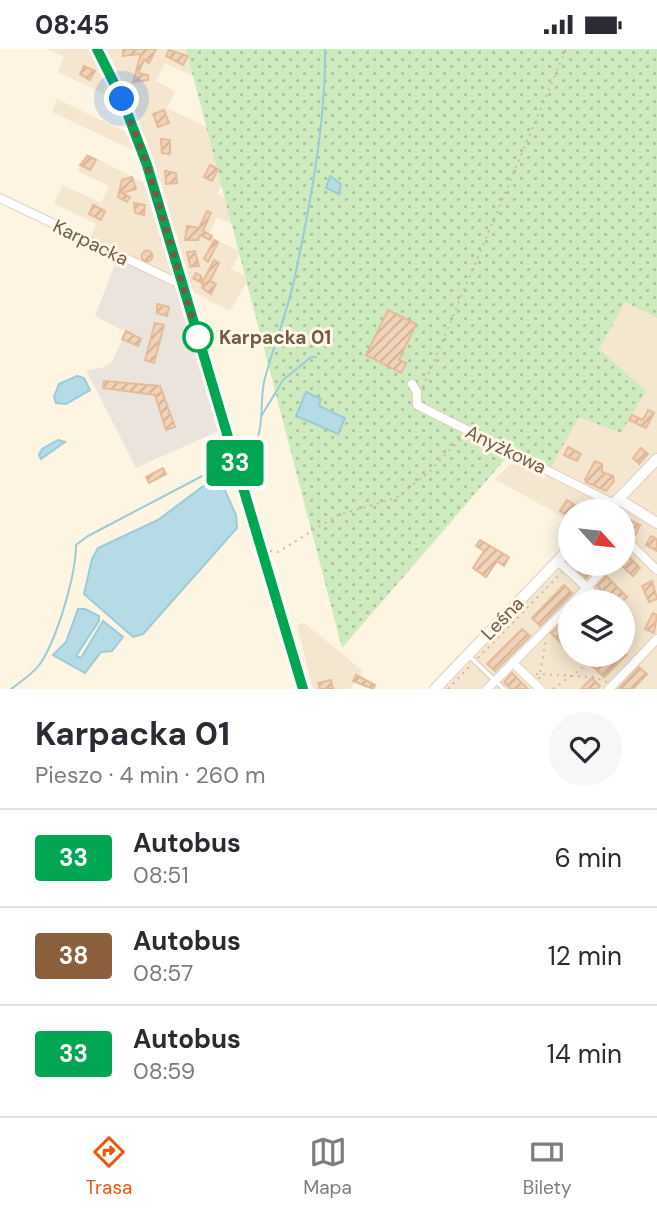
<!DOCTYPE html>
<html lang="pl">
<meta charset="utf-8">
<style>
:root{--surface:#fff;--page:#f7f7f7;--text:#2b2b33;--muted:#7c7c81;--line:#e1e1e2;--accent:#ea580c}
body{margin:0;font-family:"DM Sans",sans-serif;background:var(--page);color:var(--text);height:100vh;display:flex;flex-direction:column;font-size:26px;white-space:nowrap}
*{box-sizing:border-box;margin:0}
p{font-size:23px;color:var(--muted)}
.icon{flex:none;width:38px;height:38px;fill:none;stroke:currentColor;stroke-width:2;stroke-linecap:round;stroke-linejoin:round}
.map{position:relative;height:640px;overflow:hidden}
.details{display:flex;flex-direction:column;background:var(--surface);flex:1}
.details>*{flex:none}
.badge{padding:0 14px;border-radius:5px;font-size:24px;line-height:46px}
.needle{width:46px;rotate:117deg}
.buttons{position:absolute;left:558px;top:450px;display:grid;gap:14px}
.buttons a{display:grid;place-items:center;width:77px;height:77px;border-radius:50%;background:var(--surface);box-shadow:0 4px 18px #0003;font-size:35px}
.you{position:absolute;width:35px;height:35px;margin:-18px;border:5px solid #fff;border-radius:50%;background:#1a73e8;box-shadow:0 0 0 10px #1a73e833}
.map>.badge{position:absolute;translate:-50% -50%;box-shadow:0 0 0 4px #fff}
.round{display:grid;place-items:center;flex:none;width:74px;height:74px;border-radius:37px;background:var(--page)}
.summary{display:flex;align-items:center;justify-content:space-between;height:119px;padding:0 35px}
h1{font-size:33px;font-weight:700;line-height:52px}
ul{padding:0;list-style:none}
li{display:flex;align-items:center;gap:21px;height:98px;padding:0 35px;border-top:2px solid var(--line)}
li div{flex:1}
li b{display:block;font-size:26px}
li em{font-style:normal}
li .badge{min-width:77px;font-weight:700;text-align:center}
.status{display:flex;justify-content:space-between;align-items:center;height:49px;padding:0 35px;background:var(--surface);direction:ltr}
.status svg{height:19px;fill:currentColor}
.menu{display:flex;justify-content:space-around;align-items:center;height:98px;border-top:2px solid var(--line);background:var(--surface);font-size:19px;color:var(--muted)}
.menu a{display:grid;justify-items:center;gap:4px}
.menu .selected{color:var(--accent)}
.map>svg:first-child{display:block}
</style>
<div class="status"><b>08:45</b><svg viewBox="0 0 49 12"><path d="M0 12V9h3v3zM5 12V6h3v6zM10 12V3h3v9zM15 12V0h3v12zM26 1h20v11H26zM47 4h2v5h-2z"/></svg></div>
<div class="map">
<svg width="657" height="640" viewBox="0 0 657 640">
<defs>
<pattern id="green-dots" width="8" height="8" patternUnits="userSpaceOnUse" patternTransform="scale(1.75)"><rect width="8" height="8" fill="#ceeabf"/><path d="M2 2h.1M6 6h.1" fill="none" stroke="#acc19d" stroke-width="1.8" stroke-linecap="round"/></pattern>
<pattern id="building-hatch" width="6" height="6" patternUnits="userSpaceOnUse" patternTransform="scale(1.75)"><rect width="6" height="6" fill="#f3d3b8"/><path d="M-1 1l2-2M0 6l6-6M5 7l2-2" fill="none" stroke="#c9ae97"/></pattern>
</defs>
<rect width="100%" height="100%" fill="#fdf4e1"/>
<g fill="#f4e6cf" fill-rule="evenodd">
<path d="M48,0H182L250,31L242,50L165,14L156,32L175,42L167,59L241,95L217,145L297,185L292,205L217,168L208,187L241,203L231,220L249,229L230,262L89,192L96,175L54,154L63,136L101,154L109,137L78,122L86,104L152,138L143,106L52,63L57,50L136,88L122,51L112,49L58,23L64,8Z"/>
<path d="M625,252L657,269V640H435L570,498V514H623V462H570V472L495,430L514,412L544,430L579,368L599,300ZM570,553H623V606H570Z"/>
<path d="M304,574L363,622L350,640H313L297,576Z"/>
</g>
<path fill="#ebe4dc" d="M118,207L182,236L225,379L136,419L86,321L102,319L112,313L126,283L95,267Z"/>
<path fill="url(#green-dots)" d="M186,0H657V269L625,253L599,300L646,342L621,384L579,368L550,420L513,401L342,599Z"/>
<g fill="#b5dce6" stroke="#9bcbd8" stroke-width="2">
<path d="M330,127L341,135L339,145L326,139Z"/>
<path d="M77,327L84,329L90,341L66,355L56,354L54,348L59,335Z"/>
<path d="M306,343L321,350L319,357L345,369L338,385L296,367Z"/>
<path d="M58,391L65,393L41,410L39,406L42,400Z"/>
<path d="M218,426L236,466L237,479L143,585L133,588L84,545L92,510L98,499L158,471Z"/>
<path d="M78,560H85L99,567V572L76,607L81,609L103,572L123,588L112,602L101,603L85,624L53,606L66,593Z"/>
</g>
<g fill="none" stroke-linecap="round" stroke-linejoin="round">
<g stroke="#9bcbd8" stroke-width="2">
<path d="M262,366L283,331L311,308H316"/>
<path d="M242,405C270,391 257,356 265,329C274,295 288,262 295,227C310,157 326,72 325,0"/>
<path d="M11,640C20,633 33,625 40,615C57,590 76,526 76,496L88,487L227,414"/>
</g>
</g>
<g fill="url(#building-hatch)" stroke="#e6bb98" stroke-width="2">
<path d="M123,0H156L149,14L144,11L138,24L148,26V31L133,33L141,5L123,7Z"/>
<path d="M169,1L188,7L183,16L166,7Z"/>
<path d="M84,17L95,22L90,31L80,25Z"/>
<path d="M164,61L169,74L158,78L153,65Z"/>
<path d="M161,90L170,91V105L162,104Z"/>
<path d="M88,107L96,111L90,121L80,116Z"/>
<path d="M210,116L218,120L212,132L204,128Z"/>
<path d="M165,122L176,124L177,134L166,135Z"/>
<path d="M132,128L136,140L122,144L130,148L127,153L118,148L122,131Z"/>
<path d="M134,154L145,156L144,166L135,164Z"/>
<path d="M93,156L105,162L101,171L89,165Z"/>
<path d="M207,162L211,164L203,182L212,187L210,191L200,186L198,191H185L187,177L199,179Z"/>
<path d="M214,191L218,193L208,213L204,210Z"/>
<circle cx="147" cy="207" r="5.5"/>
<path d="M195,202L199,217L190,218L187,203Z"/>
<path d="M214,211L219,214L210,232L216,235L211,245L202,239L204,235L193,229L196,224L201,227L202,234Z"/>
<path d="M157,255L169,258L167,267L157,264Z"/>
<path d="M388,261L416,275L399,311L406,314L401,324L366,306Z"/>
<path d="M155,274L164,276L154,314L145,311Z"/>
<path d="M126,282L141,290L138,297L122,290Z"/>
<path d="M104,332L160,337L175,378L166,381L155,346L103,339Z"/>
<path d="M648,361L654,364L646,379L629,371L632,366L643,371Z"/>
<path d="M568,398L581,405L577,412L564,406Z"/>
<path d="M641,399L648,405L639,415L633,409Z"/>
<path d="M595,412L602,415V423L613,427L614,432L606,442L586,433L585,430Z"/>
<path d="M163,419L166,425L149,434L146,428Z"/>
<path d="M567,451L577,457L570,462V468L560,462Z"/>
<path d="M626,469L640,476L635,486L623,479Z"/>
<path d="M651,487L657,490V502L646,496Z"/>
<path d="M480,491L509,508L504,517L497,512L486,528L473,519L484,502L476,497Z"/>
<path d="M628,507L640,519L633,527L620,515Z"/>
<path d="M586,514L596,519L586,529L578,522Z"/>
<path d="M606,527L627,548L622,553H613L597,537Z"/>
<path d="M652,532L657,550L649,553L642,537Z"/>
<path d="M564,536L572,544L540,577L532,569Z"/>
<path d="M653,564L657,566L654,584L645,580Z"/>
<path d="M558,578L570,587V603L551,584Z"/>
<path d="M522,580L530,587L495,622L487,615Z"/>
<path d="M581,606H590L600,615L610,606H626L604,628Z"/>
<path d="M639,618L647,625L633,640H618Z"/>
<path d="M512,624L528,640H511L504,633Z"/>
<path d="M356,626L375,636L373,640L353,632Z"/>
<path d="M592,629L600,637L597,640H581Z"/>
<path d="M331,631L333,640H320L318,634Z"/>
</g>
<g fill="none" stroke-linecap="round" stroke-linejoin="round">
<defs>
<path id="service" d="M469,607L504,640"/>
<g id="minor">
<path d="M0,149L182,236"/>
<path d="M412,335L417,343V356L614,455"/>
<path d="M623,488L657,521"/>
<path d="M558,512L603,553"/>
<path d="M573,553L610,514"/>
<path d="M558,569L570,581"/>
<path d="M513,614L540,640"/>
<path d="M487,640L570,556"/>
<path d="M609,640L657,590"/>
</g>
<g id="tertiary">
<path d="M618,450L657,474"/>
<path d="M607,462L657,410"/>
<path d="M435,640L570,499"/>
</g>
<path id="secondary" d="M97,0L122,50L147,116L303,640"/>
</defs>
<use href="#service" stroke="#e1d0bd" stroke-width="6"/>
<use href="#minor" stroke="#e1d0bd" stroke-width="10"/>
<use href="#tertiary" stroke="#e1d0bd" stroke-width="12"/>
<use href="#secondary" stroke="#e6d2ba" stroke-width="13"/>
<g stroke="#d7b69b" stroke-width="2" stroke-dasharray="2 5" stroke-linecap="butt">
<path d="M423,338L566,0"/>
<path d="M270,502L278,503L338,466L396,449L430,422L462,388"/>
<path d="M478,609L562,523"/>
<path d="M536,625L593,628L607,633"/>
<path d="M539,630L546,591"/>
<path d="M448,640L471,616"/>
<path d="M553,640L596,609L595,606"/>
</g>
<use href="#service" stroke="#fff" stroke-width="3.5"/>
<use href="#minor" stroke="#fff" stroke-width="8"/>
<use href="#tertiary" stroke="#fff" stroke-width="10"/>
<use href="#secondary" stroke="#fff" stroke-width="10"/>
</g>
<g fill="none" stroke-linecap="round" stroke-linejoin="round">
<defs>
<path id="line" d="M97,0L122,50L147,116L303,640"/>
</defs>
<use href="#line" stroke="#fff" stroke-width="16"/>
<use href="#line" stroke="#00a651" stroke-width="10"/>
<path stroke="#745a47" stroke-width="7" stroke-dasharray="0 12.6" d="M122,50L147,116L198,288"/>
</g>
<circle fill="#fff" stroke="#00a651" stroke-width="3.5" cx="198" cy="288" r="14"/>
<g text-anchor="middle" stroke-width="6" stroke-linejoin="round" paint-order="stroke">
<g font-size="19" fill="#745a47" stroke="#fff7e7">
<text transform="translate(91 193) rotate(26)" y="7">Karpacka</text>
<text transform="translate(506 400) rotate(26)" y="7">Anyżkowa</text>
<text transform="translate(502 569) rotate(-46)" y="7">Leśna</text>
</g>
<g font-size="19" font-weight="bold" fill="#745a47" stroke="#fff7e7" text-anchor="start">
<text x="219" y="295">Karpacka 01</text>
</g>
</g>
</svg>
<div class="buttons">
<a><svg class="needle" viewBox="-14 -14 28 28"><path d="M0-13l5 13h-10z" fill="#e53935"/><path d="M0 13l5-13h-10z" fill="#7c7c81"/></svg></a>
<a><svg class="icon" aria-label="layers" viewBox="0 0 24 24"><path d="M12 4l9 5-9 5-9-5zM3 14l9 5 9-5"/></svg></a>
</div>
<div class="you" style="left:122px;top:50px"></div>
<b class="badge" style="left:235px;top:414px;background:#00a651;color:#fff">33</b>
</div>
<section class="details">
<div class="summary"><div><h1>Karpacka 01</h1><p>Pieszo · 4 min · 260 m</p></div><a class="round"><svg class="icon" aria-label="heart" viewBox="0 0 24 24"><path d="M12 20l-8-8c-3-5 5-10 8-4 3-6 11-1 8 4z"/></svg></a></div>
<ul>
<li><span class="badge" style="background:#00a651;color:#fff">33</span><div><b>Autobus</b><p>08:51</p></div><em>6 min</em></li>
<li><span class="badge" style="background:#8b5e3c;color:#fff">38</span><div><b>Autobus</b><p>08:57</p></div><em>12 min</em></li>
<li><span class="badge" style="background:#00a651;color:#fff">33</span><div><b>Autobus</b><p>08:59</p></div><em>14 min</em></li>
</ul>
</section>
<nav class="menu">
<a class="selected"><svg class="icon" aria-label="directions" viewBox="0 0 24 24"><path d="M12 3l9 9-9 9-9-9zM9 14v-3h6M13 9l2 2-2 2"/></svg>Trasa</a>
<a><svg class="icon" aria-label="map" viewBox="0 0 24 24"><path d="M3 6l6-2 6 2 6-2v14l-6 2-6-2-6 2zM9 4v14M15 6v14"/></svg>Mapa</a>
<a><svg class="icon" aria-label="tickets" viewBox="0 0 24 24"><path d="M3 7h18v10H3zM15 7v10"/></svg>Bilety</a>
</nav>
